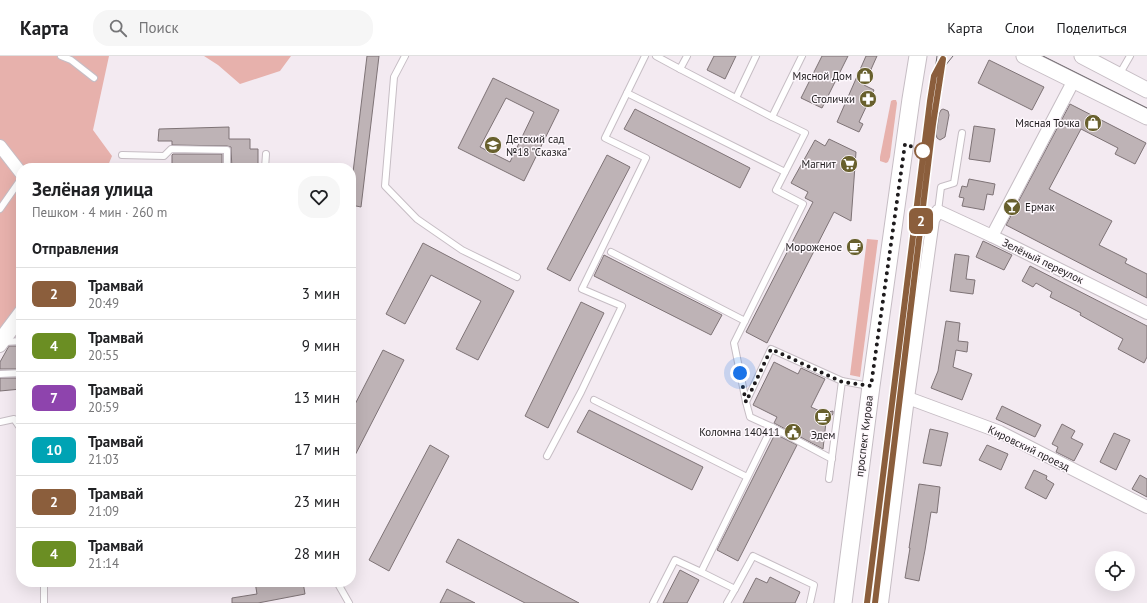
<!DOCTYPE html>
<html lang="ru">
<meta charset="utf-8">
<style>
:root{--surface:#fff;--page:#f6f6f6;--text:#202124;--muted:#757577;--line:#e0e0e0}
body{margin:0;font-family:"PT Sans",sans-serif;background:var(--page);color:var(--text);height:100vh;display:flex;flex-direction:column;font-size:15px;white-space:nowrap}
*{box-sizing:border-box;margin:0}
p{font-size:13px;color:var(--muted)}
.icon{flex:none;width:22px;height:22px;fill:none;stroke:currentColor;stroke-width:2;stroke-linecap:round;stroke-linejoin:round}
.map{position:relative;flex:1;overflow:hidden}
.panel{position:absolute;left:16px;top:107px;width:340px;height:424px;display:flex;flex-direction:column;background:var(--surface);border-radius:16px;box-shadow:0 4px 16px #0002}
.panel>*{flex:none}
.badge{padding:0 8px;border-radius:6px;font-size:14px;line-height:26px}
.tools{position:absolute;left:1095px;top:495px;display:grid;gap:8px}
.tools a{display:grid;place-items:center;width:40px;height:40px;border-radius:50%;background:var(--surface);box-shadow:0 4px 16px #0002;font-size:20px}
.you{position:absolute;width:20px;height:20px;margin:-10px;border:3px solid #fff;border-radius:50%;background:#1a73e8;box-shadow:0 0 0 6px #1a73e833}
.map>.badge{position:absolute;translate:-50% -50%;box-shadow:0 0 0 2px #fff}
h2{padding:0 16px;font-size:15px;line-height:36px}
.round{display:grid;place-items:center;flex:none;width:42px;height:42px;border-radius:16px;background:var(--page)}
.headline{display:flex;align-items:center;justify-content:space-between;height:68px;padding:0 16px}
h1{font-size:19px;font-weight:700;line-height:30px}
ul{padding:0;list-style:none}
li{display:flex;align-items:center;gap:12px;height:52px;padding:0 16px;border-top:1px solid var(--line)}
li div{flex:1}
li b{display:block;font-size:15px}
li em{font-style:normal}
li .badge{min-width:44px;font-weight:700;text-align:center}
header{display:flex;align-items:center;gap:24px;box-sizing:border-box;height:56px;padding:0 20px;background:var(--surface);border-bottom:1px solid var(--line)}
header strong{font-size:19px}
nav{display:flex;gap:22px;margin-inline-start:auto;font-size:14px}
.search{width:280px;height:36px;background:var(--page);display:flex;align-items:center;gap:10px;box-sizing:border-box;padding:0 14px;border-radius:16px;color:var(--muted);font-size:15px}
.map>svg:first-child{display:block}
</style>
<header>
<strong>Карта</strong>
<div class="search"><svg class="icon" aria-label="search" viewBox="0 0 24 24"><circle cx="10" cy="10" r="6"/><path d="M15 15l6 6"/></svg>Поиск</div>
<nav><a>Карта</a><a>Слои</a><a>Поделиться</a></nav>
</header>
<div class="map">
<svg width="1147" height="547" viewBox="0 0 1147 547">
<rect width="100%" height="100%" fill="#f3eaf1"/>
<g fill="#e7b1ac">
<path d="M0,0H109L93,74L112,100L107,112H21V255L0,284Z"/>
<path d="M204,0H291L280,15L240,28L218,9Z"/>
<path d="M893,44H896L897,47L890,101L888,106L886,107L880,105V101L891,45Z"/>
<path d="M867,183L878,184L860,321L850,319Z"/>
</g>
<g fill="#beb3b6" stroke="#7e7376" fill-rule="evenodd">
<path d="M367,0H379L361,151L351,149V133Z"/>
<path d="M714,0H736L725,23L707,14Z"/>
<path d="M822,0H848L822,52L801,42Z"/>
<path d="M866,0H877L864,29L874,34L859,66L863,68L859,76L837,66Z"/>
<path d="M989,4L1044,31L1032,54L978,27Z"/>
<path d="M493,22L559,54L524,125L458,92ZM506,42L534,56L510,106L480,91Z"/>
<path d="M1070,48L1146,87L1135,108L1115,98L1118,92L1081,73L1049,133L1112,165L1099,189L1127,203L1125,207L1147,218V242L1006,169Z"/>
<path d="M635,53L750,112L740,132L624,73Z"/>
<path d="M943,53L948,55L949,59L945,81L940,84L937,82L936,78L939,58L941,54Z"/>
<path d="M974,70L995,73L990,106L969,103Z"/>
<path d="M229,71V83H250V93H258V112H232L231,94V91L227,90L172,89V85H158L159,73Z"/>
<path d="M829,83L856,96L851,165L834,156L767,287L746,276L813,146L805,142L808,136L791,127L815,84L825,90Z"/>
<path d="M173,98H222V112H172V99Z"/>
<path d="M607,99L630,111L570,225L547,213Z"/>
<path d="M969,123L995,128L993,139L987,138L984,154L962,150L964,142L959,141L962,130L967,131Z"/>
<path d="M983,185L1012,199L1004,214L976,201Z"/>
<path d="M423,187L514,235L478,304L456,293L481,245L431,219L405,268L386,258Z"/>
<path d="M955,198L969,200L966,223L975,224L973,238L950,235Z"/>
<path d="M604,199L722,259L711,279L594,220Z"/>
<path d="M1030,210L1147,270V301L1144,307L1118,293L1123,283L1080,259L1081,257L1050,241L1052,236L1036,227L1033,231L1022,225Z"/>
<path d="M581,246L604,257L548,372L525,360Z"/>
<path d="M946,265L960,267L958,285L968,286L967,296L956,294L953,311L972,318L962,344L931,332L938,315Z"/>
<path d="M9,290H21V313H0V306Z"/>
<path d="M383,294L404,304L351,407V356Z"/>
<path d="M774,306L798,318L801,312L825,323L811,351L824,357L833,355V358L826,366L823,393L774,367L777,361L753,349Z"/>
<path d="M0,322H21V333L0,335Z"/>
<path d="M1002,350L1041,369L1035,381L996,363Z"/>
<path d="M589,354L703,411L692,434L577,376Z"/>
<path d="M1062,368L1075,375L1071,382L1083,388L1074,405L1056,396L1058,391L1052,388Z"/>
<path d="M930,373L948,377L941,410L923,407Z"/>
<path d="M1114,377L1130,384L1116,414L1100,406Z"/>
<path d="M775,378L797,389L738,505L717,494Z"/>
<path d="M430,389L449,400L389,515L369,504Z"/>
<path d="M987,389L1008,398L1001,414L979,404Z"/>
<path d="M1034,414L1047,420L1046,423L1054,428L1046,443L1025,432Z"/>
<path d="M1140,419L1147,423V441L1132,433Z"/>
<path d="M919,428L940,431L937,457L931,456L925,494L919,525L905,522L910,492H909Z"/>
<path d="M458,483L579,547H525L446,506Z"/>
<path d="M680,514L699,524L687,547H663Z"/>
<path d="M770,521L800,536L795,547H743L756,522L767,527Z"/>
<path d="M255,526H303L305,538L258,547H232V542L257,538Z"/>
<path d="M447,533L475,547H440Z"/>
</g>
<g fill="none" stroke-linecap="round" stroke-linejoin="round">
<defs>
<g id="service">
<path d="M61,0L71,4L94,22"/>
<path d="M405,0L394,21L385,130L417,163L462,194L517,221"/>
<path d="M656,0L680,13L687,0"/>
<path d="M680,13L772,61L802,0"/>
<path d="M1119,19L1130,0"/>
<path d="M627,37L785,116"/>
<path d="M736,42L756,0"/>
<path d="M122,99L164,100L171,93L227,94V112"/>
<path d="M265,112L266,98"/>
<path d="M0,153L21,123"/>
<path d="M938,155L941,131L954,127L962,77"/>
<path d="M611,196L745,265"/>
<path d="M0,278L21,250"/>
<path d="M5,286L21,285"/>
<path d="M0,318L21,317"/>
<path d="M594,344L747,421"/>
<path d="M746,346L771,293L842,325L869,330"/>
<path d="M0,366L14,363L21,373"/>
<path d="M772,371L832,403"/>
<path d="M547,400L581,336L622,250L582,233L646,102L605,82L645,0"/>
<path d="M829,423L842,325"/>
<path d="M44,526V547"/>
<path d="M337,526L349,547"/>
<path d="M735,533L753,500L814,529L810,547"/>
<path d="M653,547L675,504L701,516"/>
<path d="M727,547L735,533L701,516L772,371L750,361L746,346L734,287L803,148L776,134L805,77L772,61"/>
</g>
<g id="minor">
<path d="M0,90L21,117"/>
<path d="M992,180L1074,24"/>
<path d="M0,290L21,262"/>
<path d="M908,342L1000,376L1147,451"/>
<path d="M882,547L908,342L933,164L938,155L992,180L1147,257"/>
</g>
<g id="tertiary">
<path d="M1024,0L1147,61"/>
<path d="M1082,0L1147,34"/>
</g>
<path id="secondary" d="M843,547L871,330L911,43L918,0"/>
</defs>
<use href="#service" stroke="#c6bdc4" stroke-width="8"/>
<use href="#minor" stroke="#c6bdc4" stroke-width="14"/>
<use href="#tertiary" stroke="#c6bdc4" stroke-width="17"/>
<use href="#secondary" stroke="#c6bdc4" stroke-width="19"/>
<use href="#service" stroke="#fff" stroke-width="6"/>
<use href="#minor" stroke="#fff" stroke-width="12"/>
<use href="#tertiary" stroke="#fff" stroke-width="15"/>
<use href="#secondary" stroke="#fff" stroke-width="17"/>
<g stroke="#6f6a6e" stroke-width="1">
<path d="M1043,0L1147,52"/>
<path d="M943,15L945,10L953,0"/>
<path d="M867,547L924,95L937,0"/>
<path d="M875,547L933,68L943,4"/>
</g>
</g>
<g fill="none" stroke-linecap="round" stroke-linejoin="round">
<defs>
<path id="line" d="M867,547L930,45L934,20L943,3L933,68L875,547"/>
</defs>
<use href="#line" stroke="#fff" stroke-width="9"/>
<use href="#line" stroke="#8b5e3c" stroke-width="6"/>
<path stroke="#1e1b1d" stroke-width="4" stroke-dasharray="0 7.2" d="M740,317L746,346L771,293L842,326L871,330L905,88L923,95"/>
</g>
<defs>
<symbol id="shop-disc" viewBox="-11 -11 22 22"><circle r="9.5" fill="#68602d" stroke="#fef8fd"/><path d="M-5-2.5h2.3a2.7 3.5 0 0 1 5.4 0H5L5.5 6h-11ZM-1.5-2.5h3a1.5 2.3 0 0 0-3 0Z" fill="#fff"/></symbol>
<symbol id="pharmacy-disc" viewBox="-11 -11 22 22"><circle r="9.5" fill="#68602d" stroke="#fef8fd"/><path d="M-2-6h4v4h4v4h-4v4h-4v-4h-4v-4h4Z" fill="#fff"/></symbol>
<symbol id="school-disc" viewBox="-11 -11 22 22"><circle r="9.5" fill="#68602d" stroke="#fef8fd"/><path d="M0-5L7-2L0 1L-7-2ZM-4 1L0 2.5L4 1V4Q0 6-4 4Z" fill="#fff"/></symbol>
<symbol id="supermarket-disc" viewBox="-11 -11 22 22"><circle r="9.5" fill="#68602d" stroke="#fef8fd"/><path d="M-6-5.5h2.5l.6 2H6L4.5 2H-2.5L-4.4-4H-6ZM-1.5 3.2a1.3 1.3 0 1 0 .1 0ZM3 3.2a1.3 1.3 0 1 0 .1 0Z" fill="#fff"/></symbol>
<symbol id="bar-disc" viewBox="-11 -11 22 22"><circle r="9.5" fill="#68602d" stroke="#fef8fd"/><path d="M-6-5H6L.8 .8V4.5H3.5V6h-7V4.5H-.8V.8Z" fill="#fff"/></symbol>
<symbol id="cafe-disc" viewBox="-11 -11 22 22"><circle r="9.5" fill="#68602d" stroke="#fef8fd"/><path d="M-5.5-4.5H6V0H3Q3 3.5 0 3.5H-2.5Q-5.5 3.5-5.5 0ZM3-3.2v2h1.7v-2ZM-6 4.5H4V6H-6Z" fill="#fff"/></symbol>
<symbol id="civic-disc" viewBox="-11 -11 22 22"><circle r="9.5" fill="#68602d" stroke="#fef8fd"/><path d="M-.6-6.5H3V-4.5H.6V-3L4-1V1h2V6H-6V1h2V-1L-.6-3ZM-1.2 2.5V6h2.4V2.5Z" fill="#fff"/></symbol>
</defs>
<g fill-rule="evenodd">
<use href="#shop-disc" x="855" y="10" width="20" height="20"/>
<use href="#pharmacy-disc" x="858" y="33" width="20" height="20"/>
<use href="#shop-disc" x="1083" y="57" width="20" height="20"/>
<use href="#school-disc" x="483" y="79" width="20" height="20"/>
<use href="#supermarket-disc" x="839" y="98" width="20" height="20"/>
<use href="#bar-disc" x="1002" y="141" width="20" height="20"/>
<use href="#cafe-disc" x="845" y="181" width="20" height="20"/>
<use href="#cafe-disc" x="813" y="351" width="20" height="20"/>
<use href="#civic-disc" x="783" y="366" width="20" height="20"/>
</g>
<circle fill="#fff" stroke="#8b5e3c" stroke-width="2" cx="923" cy="95" r="8"/>
<g text-anchor="middle" stroke-width="3" stroke-linejoin="round" paint-order="stroke">
<g font-size="11" fill="#1e1b1d" stroke="#fef8fd" text-anchor="end">
<text x="852" y="24">Мясной Дом</text>
<text x="855" y="47">Столички</text>
<text x="1080" y="71">Мясная Точка</text>
<text x="506" y="87" text-anchor="start">Детский сад<tspan x="506" dy="13">№18 "Сказка"</tspan></text>
<text x="836" y="112">Магнит</text>
<text x="1025" y="155" text-anchor="start">Ермак</text>
<text x="842" y="195">Мороженое</text>
<text x="780" y="380">Коломна 140411</text>
<text x="823" y="383" text-anchor="middle">Эдем</text>
</g>
<g font-size="11" fill="#1e1b1d" stroke="#fef8fd">
<text transform="translate(1043 205) rotate(26)" y="4">Зелёный переулок</text>
<text transform="translate(864 380) rotate(-83)" y="4">проспект Кирова</text>
<text transform="translate(1029 392) rotate(26)" y="4">Кировский проезд</text>
</g>
</g>
</svg>
<div class="tools">
<a><svg class="icon" aria-label="locate" viewBox="0 0 24 24"><circle cx="12" cy="12" r="6"/><path d="M12 2v4M12 18v4M2 12h4M18 12h4"/></svg></a>
</div>
<div class="you" style="left:740px;top:317px"></div>
<b class="badge" style="left:921px;top:165px;background:#8b5e3c;color:#fff">2</b>
<section class="panel">
<div class="headline"><div><h1>Зелёная улица</h1><p>Пешком · 4 мин · 260 m</p></div><a class="round"><svg class="icon" aria-label="heart" viewBox="0 0 24 24"><path d="M12 20l-8-8c-3-5 5-10 8-4 3-6 11-1 8 4z"/></svg></a></div>
<h2>Отправления</h2>
<ul>
<li><span class="badge" style="background:#8b5e3c;color:#fff">2</span><div><b>Трамвай</b><p>20:49</p></div><em>3 мин</em></li>
<li><span class="badge" style="background:#6b8e23;color:#fff">4</span><div><b>Трамвай</b><p>20:55</p></div><em>9 мин</em></li>
<li><span class="badge" style="background:#8e44ad;color:#fff">7</span><div><b>Трамвай</b><p>20:59</p></div><em>13 мин</em></li>
<li><span class="badge" style="background:#00a3b4;color:#fff">10</span><div><b>Трамвай</b><p>21:03</p></div><em>17 мин</em></li>
<li><span class="badge" style="background:#8b5e3c;color:#fff">2</span><div><b>Трамвай</b><p>21:09</p></div><em>23 мин</em></li>
<li><span class="badge" style="background:#6b8e23;color:#fff">4</span><div><b>Трамвай</b><p>21:14</p></div><em>28 мин</em></li>
</ul>
</section>
</div>
